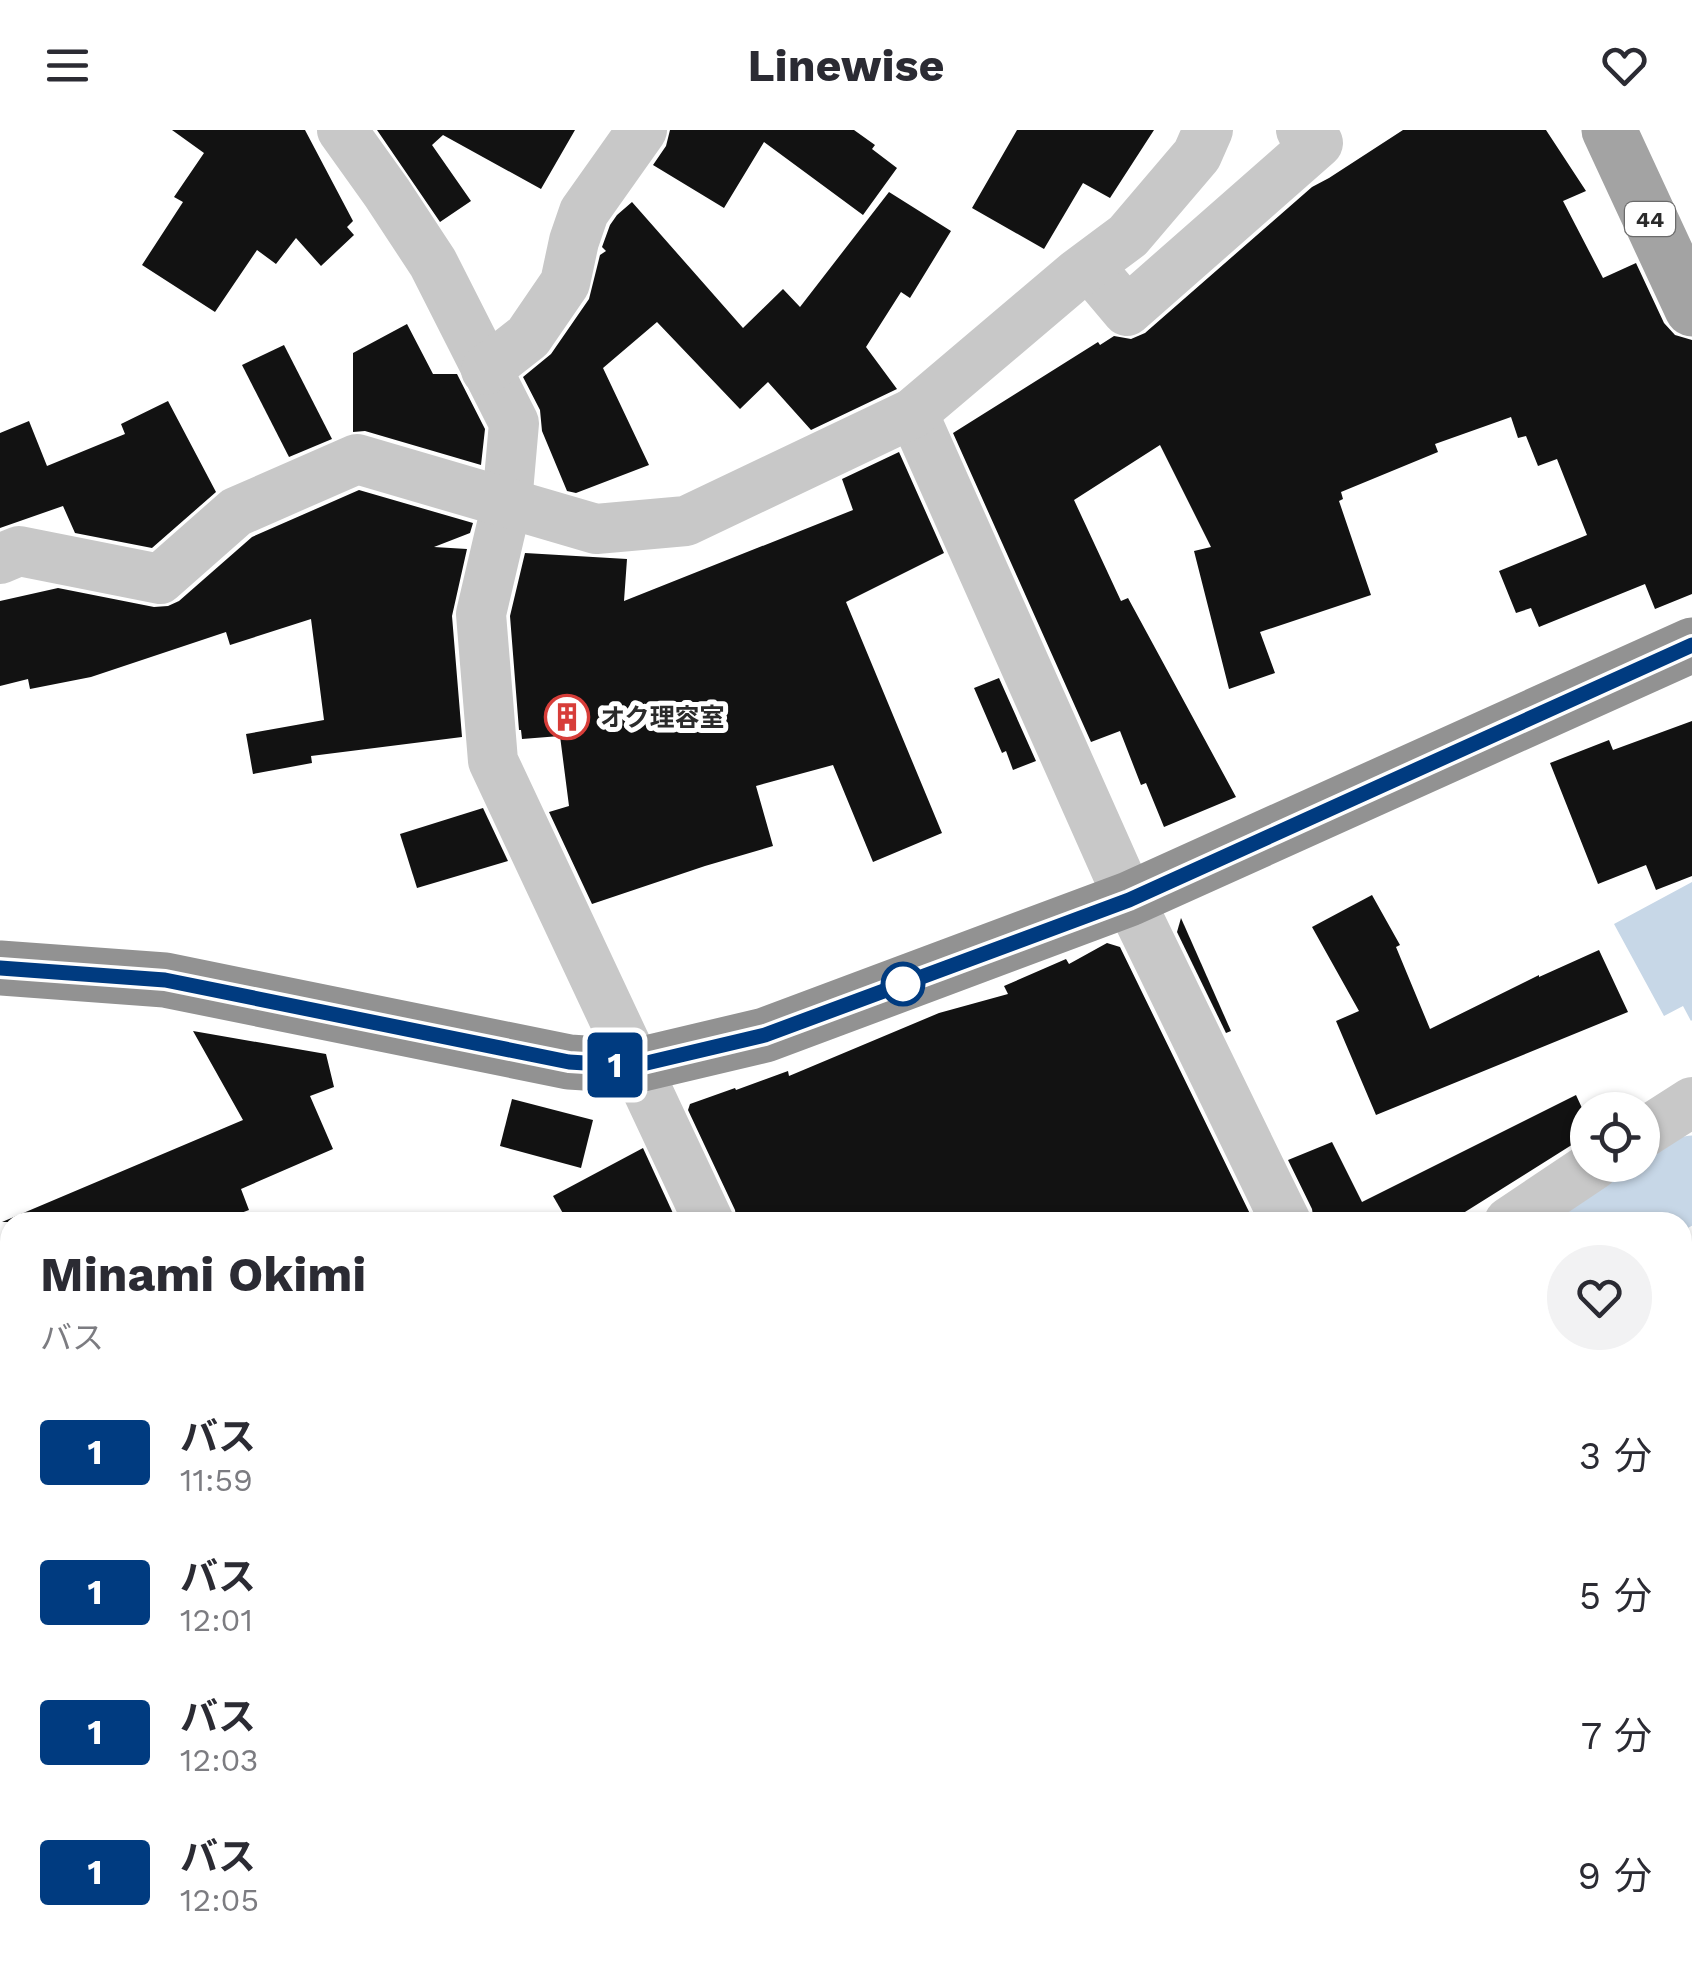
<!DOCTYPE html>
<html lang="ja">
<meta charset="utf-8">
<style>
:root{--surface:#fff;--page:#f2f2f3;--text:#2b2b33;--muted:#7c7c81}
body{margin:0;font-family:"Work Sans","Noto Sans JP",sans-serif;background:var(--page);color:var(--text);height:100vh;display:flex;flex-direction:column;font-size:38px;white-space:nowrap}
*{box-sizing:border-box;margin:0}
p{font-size:32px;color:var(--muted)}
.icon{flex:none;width:55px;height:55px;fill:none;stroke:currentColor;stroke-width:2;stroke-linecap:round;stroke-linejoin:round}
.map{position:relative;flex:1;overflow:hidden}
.panel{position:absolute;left:0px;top:1082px;width:1692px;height:752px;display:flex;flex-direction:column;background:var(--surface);border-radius:30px 30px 0 0;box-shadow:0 2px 8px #0004}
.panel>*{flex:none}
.badge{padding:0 20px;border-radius:8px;font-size:35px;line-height:65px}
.buttons{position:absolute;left:1570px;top:962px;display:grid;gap:20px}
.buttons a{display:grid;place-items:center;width:90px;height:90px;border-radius:50%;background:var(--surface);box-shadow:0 2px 8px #0004;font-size:50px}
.map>.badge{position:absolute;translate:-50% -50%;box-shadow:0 0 0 5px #fff}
.round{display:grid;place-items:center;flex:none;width:105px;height:105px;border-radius:52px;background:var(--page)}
.summary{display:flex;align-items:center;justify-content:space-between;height:170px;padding:0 40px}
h1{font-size:48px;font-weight:700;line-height:75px}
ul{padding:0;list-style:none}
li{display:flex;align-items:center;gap:30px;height:140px;padding:0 40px}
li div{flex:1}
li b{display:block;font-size:38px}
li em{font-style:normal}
li .badge{min-width:110px;font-weight:700;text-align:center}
header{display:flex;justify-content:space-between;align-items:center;height:130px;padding:0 40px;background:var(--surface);font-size:45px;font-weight:700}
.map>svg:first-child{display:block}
</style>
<header><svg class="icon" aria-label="menu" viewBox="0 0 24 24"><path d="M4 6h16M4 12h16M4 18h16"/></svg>Linewise<svg class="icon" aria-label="heart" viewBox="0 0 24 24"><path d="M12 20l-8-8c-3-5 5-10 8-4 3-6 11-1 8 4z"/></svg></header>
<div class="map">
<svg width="1692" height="1833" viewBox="0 0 1692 1833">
<rect width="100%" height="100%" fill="#fff"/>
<path fill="#c7d7e7" d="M1692,752V890L1691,891L1683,876L1664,886L1614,794Z"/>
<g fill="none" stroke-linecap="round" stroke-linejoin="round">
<path stroke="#c7d7e7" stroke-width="85" d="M1607,1092L1692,1048"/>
</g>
<g fill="#121212">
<path d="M172,0H305L353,91L347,97L354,105L321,136L296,108L276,134L257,120L215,182L142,135L183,72L174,67L204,23Z"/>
<path d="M377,0H575L541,59L443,5L432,15L471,71L440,92Z"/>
<path d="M670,0H854L875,15L872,19L897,38L863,85L764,12L724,78L653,35L666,16Z"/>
<path d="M1017,0H1154L1110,68L1083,53L1044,119L972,78Z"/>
<path d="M1403,0H1546L1586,61L1563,71L1603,148L1636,133L1664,193L1675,205L1692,210V464L1655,479L1645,454L1539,497L1531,478L1516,483L1499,441L1587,405L1557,329L1538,336L1526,306L1518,308L1511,287L1435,314L1438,322L1341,362L1343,369L1339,371L1371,465L1260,502L1275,543L1229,559L1194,421L1211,417L1160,315L1074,370L1121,471L1128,468L1236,667L1164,697L1146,653L1141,655L1120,601L1091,612L953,303L1098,212L1100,215L1114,206L1131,209L1145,203L1312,57L1329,48Z"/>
<path d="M889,62L951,101L910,168L901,162L866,217L897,259L811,300L768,252L740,279L657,192L603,238L649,335L576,363L567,361L542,301L540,280L523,247L551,224L589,169L600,125L606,121L602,117L610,95L617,85L632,72L743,198L783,159L800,177Z"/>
<path d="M407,194L433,244H457L485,299L481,335L365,301L353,302V223Z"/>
<path d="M284,215L332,309L289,327L242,235Z"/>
<path d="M168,271L216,362L152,418L75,403L63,376L0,398V303L29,291L47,336L125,304L121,294Z"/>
<path d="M899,322L944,423L846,472L942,703L873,732L833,635L756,656L773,716L705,736L592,774L549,682L569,676L560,606L522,609L521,600H519L510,486L525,423L627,429L624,471L853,380L842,349Z"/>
<path d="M359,360L473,393L470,403L434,417L467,419L452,486L462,607L311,626L312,633L253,644L246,604L324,590L311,489L230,515L226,502L91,547L30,559L28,549L0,556V471L58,458L154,477L168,476L179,471L252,407Z"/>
<path d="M999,548L1036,631L1013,640L1006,621L1002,623L974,558Z"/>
<path d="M1692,591V746L1656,760L1646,735L1598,754L1550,633L1609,610L1613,620Z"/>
<path d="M483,678L508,731L417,758L400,704Z"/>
<path d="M1372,765L1400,815L1396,817L1430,899L1539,845V847L1599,820L1628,882L1376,985L1336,891L1359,881L1312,797Z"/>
<path d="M1181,788L1231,901L1226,903L1177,802Z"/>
<path d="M1107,813L1120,817L1254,1092H737L735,1080L688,980L690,974L735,958L736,960L788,941L789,946L939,883L1008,864L1004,856L1066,829L1069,834Z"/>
<path d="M193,901L326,924L334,957L310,966L333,1019L241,1059L249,1080L217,1092H2L243,990Z"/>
<path d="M1576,965L1588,991V1008L1578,1011L1449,1092H1314L1312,1079L1288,1030L1332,1012L1362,1072Z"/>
<path d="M512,969L593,990L581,1038L500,1016Z"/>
<path d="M643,1018L677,1092H568L553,1066Z"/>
</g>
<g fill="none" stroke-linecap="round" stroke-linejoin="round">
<g stroke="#c8c8c8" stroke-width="50">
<path d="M342,0L387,63L433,133L514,293L507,373L481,484L493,631L709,1092"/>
<path d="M1089,136L1127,181L1318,13L1301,0"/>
<path d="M486,240L528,207L565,153L574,111L584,82L642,0"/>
<path d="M913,283L1129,769L1286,1092"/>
<path d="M0,429L19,421L160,449L236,382L357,329L596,399L686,391L913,283L1077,144L1128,106L1197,25L1208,0"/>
<path d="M1642,1004L1692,972"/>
<path d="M1509,1092L1594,1035"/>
<path d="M1313,1833L1319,1825"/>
</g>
<path stroke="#a3a3a3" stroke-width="55" d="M1609,0L1692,179"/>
<path stroke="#929292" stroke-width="55" d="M0,838L165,850L569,932L634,936L765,905L1129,769L1692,515"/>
</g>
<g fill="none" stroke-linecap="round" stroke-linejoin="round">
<defs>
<path id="line" d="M0,838L165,850L569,932L634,936L765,905L1129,770L1692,515"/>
</defs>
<use href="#line" stroke="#fff" stroke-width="22"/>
<use href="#line" stroke="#003b80" stroke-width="15"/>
</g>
<defs>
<symbol id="building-ring" viewBox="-11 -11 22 22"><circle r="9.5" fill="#fff" stroke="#d73d39" stroke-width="1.5"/><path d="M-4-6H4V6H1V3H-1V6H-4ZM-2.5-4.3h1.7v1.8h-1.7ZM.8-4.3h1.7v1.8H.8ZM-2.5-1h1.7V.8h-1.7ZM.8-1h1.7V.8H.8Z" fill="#d73d39"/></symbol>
</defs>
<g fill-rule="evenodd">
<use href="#building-ring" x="542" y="562" width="50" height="50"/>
</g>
<circle fill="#fff" stroke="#003b80" stroke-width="5" cx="903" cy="854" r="20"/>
<g text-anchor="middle" stroke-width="10" stroke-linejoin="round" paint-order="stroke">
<rect fill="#fff" stroke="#6b6b6b" stroke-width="2.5" x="1625" y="72" width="50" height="34" rx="8"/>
<g font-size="22" font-weight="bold" fill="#2b2b2b">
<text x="1650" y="97">44</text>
</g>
<g font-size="25" font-weight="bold" fill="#2b2b2b" stroke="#fff" text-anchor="start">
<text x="600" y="596">オク理容室</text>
</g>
</g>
</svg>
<div class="buttons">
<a><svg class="icon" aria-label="locate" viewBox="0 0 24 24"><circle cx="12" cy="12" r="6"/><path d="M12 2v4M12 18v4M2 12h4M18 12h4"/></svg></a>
</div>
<b class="badge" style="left:615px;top:935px;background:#003b80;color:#fff">1</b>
<section class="panel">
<div class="summary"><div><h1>Minami Okimi</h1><p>バス</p></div><a class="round"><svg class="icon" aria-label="heart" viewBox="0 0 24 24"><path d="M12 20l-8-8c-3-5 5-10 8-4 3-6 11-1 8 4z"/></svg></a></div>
<ul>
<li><span class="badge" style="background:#003b80;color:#fff">1</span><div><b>バス</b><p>11:59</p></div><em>3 分</em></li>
<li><span class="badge" style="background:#003b80;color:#fff">1</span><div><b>バス</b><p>12:01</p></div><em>5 分</em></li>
<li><span class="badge" style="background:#003b80;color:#fff">1</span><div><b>バス</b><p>12:03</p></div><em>7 分</em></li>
<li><span class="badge" style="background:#003b80;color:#fff">1</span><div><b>バス</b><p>12:05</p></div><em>9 分</em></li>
</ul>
</section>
</div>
